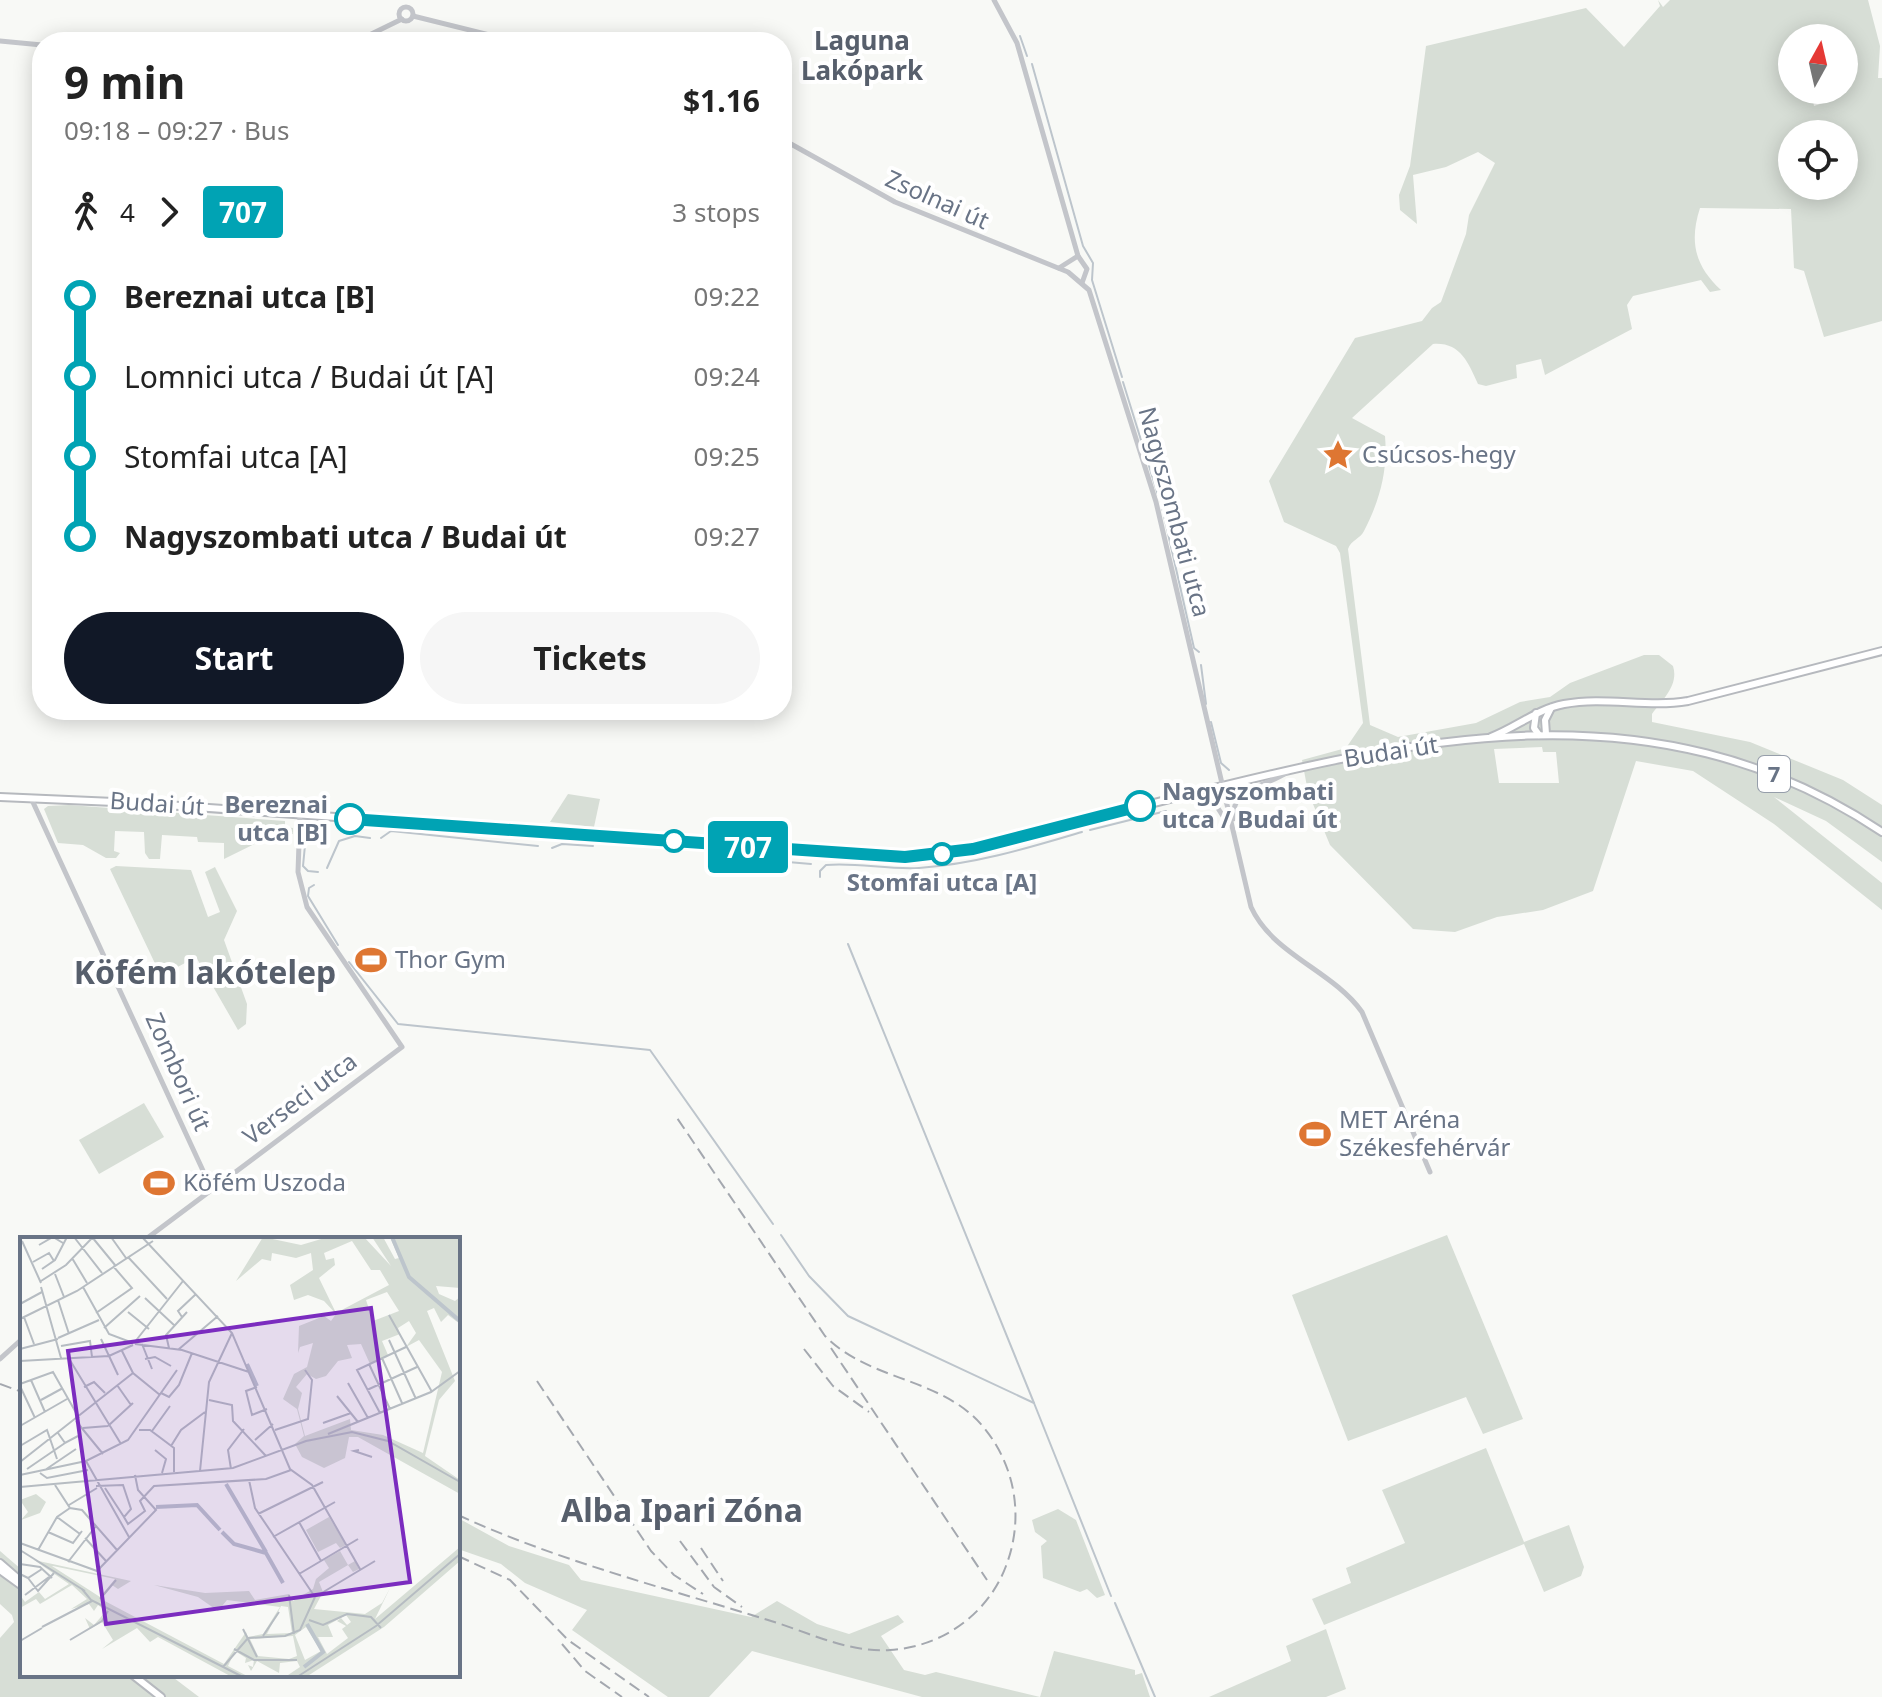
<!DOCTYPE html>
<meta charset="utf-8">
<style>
:root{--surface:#fff;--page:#f6f6f6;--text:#222;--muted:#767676;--accent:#111827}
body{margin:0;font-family:"Noto Sans",sans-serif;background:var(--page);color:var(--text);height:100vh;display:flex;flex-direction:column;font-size:30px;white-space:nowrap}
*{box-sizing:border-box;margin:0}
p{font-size:26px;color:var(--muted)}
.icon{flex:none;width:44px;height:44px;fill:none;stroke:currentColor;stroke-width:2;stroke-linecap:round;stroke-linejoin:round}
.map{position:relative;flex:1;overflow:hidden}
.details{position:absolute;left:32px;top:32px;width:760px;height:688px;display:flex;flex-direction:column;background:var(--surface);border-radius:32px;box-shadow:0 4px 20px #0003}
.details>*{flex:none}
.badge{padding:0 16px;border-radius:6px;font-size:28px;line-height:52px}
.needle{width:52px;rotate:8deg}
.buttons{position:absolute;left:1778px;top:24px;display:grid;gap:16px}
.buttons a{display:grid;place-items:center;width:80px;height:80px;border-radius:50%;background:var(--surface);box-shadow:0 4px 20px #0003;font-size:40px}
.map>.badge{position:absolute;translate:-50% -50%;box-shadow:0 0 0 4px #fff}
.legs{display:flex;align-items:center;gap:12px;height:88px;padding:0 32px;font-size:26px}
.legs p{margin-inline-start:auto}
.summary{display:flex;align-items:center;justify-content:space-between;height:136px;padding:0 32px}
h1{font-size:44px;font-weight:700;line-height:60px}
.primary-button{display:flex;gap:16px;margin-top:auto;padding:16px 32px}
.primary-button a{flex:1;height:92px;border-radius:48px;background:var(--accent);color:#fff;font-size:32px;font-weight:700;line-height:92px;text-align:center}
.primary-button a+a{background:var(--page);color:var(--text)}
ul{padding:0 32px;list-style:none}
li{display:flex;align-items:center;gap:28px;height:80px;font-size:30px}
li i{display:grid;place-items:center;width:12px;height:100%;margin:0 10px;background:currentColor}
li i::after{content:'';width:20px;height:20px;margin:-10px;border:6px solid;border-radius:50%;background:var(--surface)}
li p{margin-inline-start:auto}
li:first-child i{background:linear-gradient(#0000 50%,currentColor 0)}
li:last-child i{background:linear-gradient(currentColor 50%,#0000 0)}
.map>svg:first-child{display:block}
</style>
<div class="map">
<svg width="1882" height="1697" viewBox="0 0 1882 1697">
<rect width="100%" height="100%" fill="#f8f9f6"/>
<g fill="#d7ded6" fill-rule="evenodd">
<path d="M1658,0L1663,7L1670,0H1868L1880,46L1878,78H1882V321L1824,337L1804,271L1794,268L1791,209L1700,208C1689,242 1695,266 1721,290L1710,292L1701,280L1633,296L1627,305L1632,329L1545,375L1541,359L1516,365L1517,378L1486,386L1478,384C1468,362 1460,342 1433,344L1352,418L1385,436C1388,470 1380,500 1364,531C1360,539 1351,540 1348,549L1370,725L1398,737L1476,723L1520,702L1550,697L1570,683L1644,655H1659L1673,666C1679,685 1663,699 1652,714V722L1750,742L1843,780L1882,805V862L1826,821L1774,797L1882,883V910L1774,824L1693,771L1636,761L1593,891L1543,910L1497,917L1455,932L1413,929L1330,845L1308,792L1302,760L1346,748L1363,723L1340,553L1336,546L1284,522L1269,481L1355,338L1422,321L1432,308L1441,302L1466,234L1469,215L1495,163L1478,152L1446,167L1413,175L1417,224L1400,210L1399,195L1410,166L1426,46L1586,8L1624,47L1660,6ZM1792,38H1844V90H1834L1835,99L1814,106L1811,90H1792ZM1792,134H1844V186H1792ZM1542,747L1543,752H1556L1559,783H1499L1494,749Z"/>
<path d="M568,794L600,799L594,827L550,822Z"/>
<path d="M69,805L285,821V827L293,828V834H275L224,859V843L198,842L197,837L162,835L160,859H149L145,853L144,832L115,831L114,851L120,853L116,858H106L83,845L58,843L44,809L48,806Z"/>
<path d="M116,866L191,870L208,917L220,912L205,872L215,867L237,911L224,940L247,1004L246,1024L238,1030L196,957L161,976L110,869Z"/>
<path d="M144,1103L164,1137L99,1174L79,1140Z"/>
<path d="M1447,1235L1523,1419L1483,1434L1466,1397L1348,1441L1292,1295Z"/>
<path d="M1486,1448L1524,1542L1569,1525L1584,1567L1581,1576L1544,1592L1524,1544L1324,1625L1312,1599L1351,1583L1346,1568L1405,1543L1382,1490Z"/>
<path d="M1058,1509L1076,1520L1105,1595L1097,1598L1087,1589L1080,1592L1043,1578L1041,1546L1047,1541L1035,1532L1032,1520Z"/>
<path d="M458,1518L509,1546L569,1565L581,1580L751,1617L777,1601L817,1624L849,1634L898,1615L904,1622L881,1636L904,1670L925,1675L936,1672L1040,1697H922L752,1651L709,1697H668L572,1630L587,1610L525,1583L501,1564L458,1549Z"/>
<path d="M0,1551L22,1570V1675H170L199,1697H0V1638L14,1622L12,1615L0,1604Z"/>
<path d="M1326,1629L1346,1689L1326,1697H1209L1291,1661L1286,1646Z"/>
<path d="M1054,1651L1135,1670V1675L1142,1673L1150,1697H1040Z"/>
</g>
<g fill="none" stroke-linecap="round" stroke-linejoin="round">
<g stroke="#bdc5cc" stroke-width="2">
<path d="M1020,36L1027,56"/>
<path d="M1032,64L1083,246L1093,263L1092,280L1122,377"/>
<path d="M1123,382L1158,495"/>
<path d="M1162,507L1194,648L1199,652"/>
<path d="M1201,665L1206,704"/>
<path d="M1211,722L1221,763L1229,770"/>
<path d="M1090,830L1166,811"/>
<path d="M306,835L303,866L308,871L318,872"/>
<path d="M381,838L391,831L538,846"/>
<path d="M552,848L562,844L593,846"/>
<path d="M707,852L726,857"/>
<path d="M729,857L811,864"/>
<path d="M327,868L339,841L355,836L370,838"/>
<path d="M820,877V871L826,865C856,862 888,870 919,868C976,864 1028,848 1082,832"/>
<path d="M314,885L309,888L308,896L338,945"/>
<path d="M848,944L1034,1403"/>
<path d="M349,962L398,1024L650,1050L773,1224"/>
<path d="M781,1235L809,1276L848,1316L1034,1403L1111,1596"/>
<path d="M1115,1603L1155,1697"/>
</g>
<defs>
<g id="major">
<path d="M1536,713L1534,728L1539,735"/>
<path d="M1546,734L1545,720L1551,708"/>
<path d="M1491,737C1517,727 1537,709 1564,704C1605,696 1647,708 1688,701L1882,651"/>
<path d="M0,797L137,803L905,857C978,853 1047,829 1118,812C1379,747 1639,669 1882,832"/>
<path d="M0,1563L22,1582"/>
<path d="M0,1570L22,1586"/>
<path d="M133,1675L161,1697"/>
</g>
</defs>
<use href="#major" stroke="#b6b9be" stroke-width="10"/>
<g stroke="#c3c5ca" stroke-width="5">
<path d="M994,0L1017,43L1078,256L1087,269L1082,283"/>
<circle cx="406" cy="14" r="7"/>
<path d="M413,16L518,42"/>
<path d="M0,41L42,45"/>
<path d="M355,42L402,19"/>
<path d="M782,139L895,202L1068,272L1089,290L1156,502L1251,907C1273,955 1332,970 1362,1012L1430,1172"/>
<path d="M1059,268L1078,256"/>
<path d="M31,798L211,1188"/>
<path d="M1175,800L1214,802L1228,824"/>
<path d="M1233,819C1233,783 1263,790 1289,771"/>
<path d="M146,1239L402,1047L307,907L298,872L300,815"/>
<path d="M0,1359L22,1339"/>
</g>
<use href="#major" stroke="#fff" stroke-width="6"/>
<g stroke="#a4a8af" stroke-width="2" stroke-dasharray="12 6" stroke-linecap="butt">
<path d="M831,1348L987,1580"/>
<path d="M804,1349L833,1386L869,1412"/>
<path d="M537,1381L651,1551L674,1575L703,1594"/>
<path d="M0,1384L22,1392"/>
<path d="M458,1515C556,1560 665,1588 768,1620C808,1632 848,1653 890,1650C942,1647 988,1614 1006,1566C1024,1519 1016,1468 985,1429C944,1377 870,1382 825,1336L675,1115"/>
<path d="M680,1541L714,1587L742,1607"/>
<path d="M701,1548L723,1581"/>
<path d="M458,1556L510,1580L568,1640L649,1697"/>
<path d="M562,1644L585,1671L622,1697"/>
</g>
</g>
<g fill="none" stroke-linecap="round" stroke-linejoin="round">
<defs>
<path id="line-1" d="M350,819L905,857L973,849L1140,806"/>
</defs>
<use href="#line-1" stroke="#fff" stroke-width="18"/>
<use href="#line-1" stroke="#00a3b4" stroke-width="12"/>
</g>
<defs>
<symbol id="sight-bare" viewBox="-9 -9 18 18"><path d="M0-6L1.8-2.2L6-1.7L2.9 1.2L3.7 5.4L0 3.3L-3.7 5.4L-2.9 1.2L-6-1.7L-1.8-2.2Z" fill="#de7632" stroke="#fff" stroke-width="2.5" paint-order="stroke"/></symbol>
<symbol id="stadium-bare" viewBox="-9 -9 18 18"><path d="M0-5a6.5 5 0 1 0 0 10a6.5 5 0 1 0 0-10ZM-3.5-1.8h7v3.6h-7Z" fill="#de7632" stroke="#fff" stroke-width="2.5" paint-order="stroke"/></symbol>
</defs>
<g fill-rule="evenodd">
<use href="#sight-bare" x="1316" y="433" width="44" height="44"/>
<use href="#stadium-bare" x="349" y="938" width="44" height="44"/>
<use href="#stadium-bare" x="1293" y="1112" width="44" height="44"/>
<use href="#stadium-bare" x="137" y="1161" width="44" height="44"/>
</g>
<g fill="#fff" stroke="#00a3b4" stroke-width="4">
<circle cx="1140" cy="806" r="14"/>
<circle cx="350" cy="819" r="14"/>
<circle cx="674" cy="841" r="10"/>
<circle cx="942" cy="854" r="10"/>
</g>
<g text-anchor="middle" stroke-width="8" stroke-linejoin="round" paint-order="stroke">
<rect fill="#fff" stroke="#969eaa" stroke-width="2" x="1758" y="756" width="32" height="36" rx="6"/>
<g font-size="22" font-weight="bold" fill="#697486">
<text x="1774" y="782">7</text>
</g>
<g font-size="24" fill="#697486" stroke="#fff">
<text transform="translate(937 200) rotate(24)" y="8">Zsolnai út</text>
<text transform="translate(1174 512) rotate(75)" y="8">Nagyszombati utca</text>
<text transform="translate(1391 752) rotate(-9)" y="8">Budai út</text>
<text transform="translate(157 804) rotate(4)" y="8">Budai út</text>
<text transform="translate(178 1072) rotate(66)" y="8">Zombori út</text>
<text transform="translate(300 1099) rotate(-37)" y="8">Verseci utca</text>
</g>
<g font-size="24" fill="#697486" stroke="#fff" text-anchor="start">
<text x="1362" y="463">Csúcsos-hegy</text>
<text x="395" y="968">Thor Gym</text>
<text x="1339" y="1128">MET Aréna<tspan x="1339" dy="28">Székesfehérvár</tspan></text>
<text x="183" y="1191">Köfém Uszoda</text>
</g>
<g font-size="24" font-weight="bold" fill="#697486" stroke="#fff" text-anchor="start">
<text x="1162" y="800">Nagyszombati<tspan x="1162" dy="28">utca / Budai út</tspan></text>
<text x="328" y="813" text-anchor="end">Bereznai<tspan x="328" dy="28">utca [B]</tspan></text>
<text x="942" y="891" text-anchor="middle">Stomfai utca [A]</text>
</g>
<g font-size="26" font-weight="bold" fill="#575f6c" stroke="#fff">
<text x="862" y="50">Laguna<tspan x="862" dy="30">Lakópark</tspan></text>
</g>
<g font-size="32" font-weight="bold" fill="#575f6c" stroke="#fff">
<text x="205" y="984">Köfém lakótelep</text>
<text x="682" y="1522">Alba Ipari Zóna</text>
</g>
</g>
<g transform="translate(20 1237)">
<rect width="440" height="440" fill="#f8f9f6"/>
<path d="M243,0L281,8L308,0H344L371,29L352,0H363L375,22L379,21L370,0H440V51L416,49L419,57L435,64L440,60V87L428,78L421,85L414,71L407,74L435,144L419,163L405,219L440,243V257L338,200H329L325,221L304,231L282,220L275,207L284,199L277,172L263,162L274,137L287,130L293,106L280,110L278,116L279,89L304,79L311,84L316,77L304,64L288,58L274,63L270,48L293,33L291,16L276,21L252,16L251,24L242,22L216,44ZM332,4L351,33H360L369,48L316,76L299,41L315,28L314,21L306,23L304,16ZM367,55L379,74L353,84L346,63ZM389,84L396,96L386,110L399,103L422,135L403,216L363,198L331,193L330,182L285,199L278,172L282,156L276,150L287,137L296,142L306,139L318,124L332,121L327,108L341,107L350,127L368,118L362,104L380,97L378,91ZM16,257L26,265L20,276L1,283L8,275L0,263ZM309,280L326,308L320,311L316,306L298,315L286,293ZM440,310V324L364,390L286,440H265L280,430L277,424L260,426L259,436L237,424L231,434L228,428L233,430L234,423L225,426L226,421L215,414L208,429L229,440H212L138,400L130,405L117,391L82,412L93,403L82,385L70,392L65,381L74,388L86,374L78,368L74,374L69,367L51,372L67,362L52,348L20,367L16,362L0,371V358L5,365L19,355L25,362L49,347L14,323L111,344L98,352L92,348L81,362L204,427L226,395L228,400L243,397L260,370L207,363L198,374L178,360L134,348L185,356L229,354L235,363L269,357L273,364L293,352L296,342L309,331L304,323L320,314L328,328L335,324L339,332L333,335L328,328L299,345L303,355L294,372L345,377L362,366L370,351L355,382ZM32,329H33L95,342L80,360ZM261,369L268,370L272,396L247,397ZM326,378L331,385L327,388L321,381L317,384L326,389L322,392L328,401L307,417L298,400H313L308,388ZM286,390L301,414L285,423L275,398ZM273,399L277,419L269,422L238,419L230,402Z" fill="#d7ded6" fill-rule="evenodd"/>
<path fill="none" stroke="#bdc5cc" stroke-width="4" d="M372,0L389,40L440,84M227,127L237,149M206,247L246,315M136,270L177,268L200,293M202,295L214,307L246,316L263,346M284,430L303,415L287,387"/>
<path fill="none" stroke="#b6bcc2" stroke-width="2" d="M54,0L82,36M72,0L95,28M91,0L106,21M122,0L212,96L270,232L292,248L340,332M2,4L21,46M19,8L33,0L43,6M108,20L147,62M52,21L67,46M13,25L29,16L34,24M22,32L35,23L47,0M35,37L44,60M21,44L46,28L73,0M21,50L41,121M63,50L89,97L113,106M125,61L155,89M38,63L49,97M0,67L22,55M108,75L129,92M76,76L112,51L93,29M369,78L412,155M4,80L14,107M162,80L158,74L176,57M0,82L57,54L133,4M84,91L120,59M38,101L79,83M81,102L98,138M369,103L396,162M114,106L163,44M115,107L162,113L229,135M122,107L132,132M41,109L70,104L72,120M149,111L146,98L167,75M0,112L38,102M159,112L198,79M102,114L113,136L140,158M48,120L101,207M362,121L382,166M125,122L135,120L151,129M0,124L89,119L113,108M349,127L370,172M11,143L25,175M328,146L348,181M0,147L33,135L59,181M97,148L111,168M0,149L15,181M64,150L74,145L85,156M237,150L226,154L232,178L247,172M347,153L397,130M141,156L149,160L159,148L172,116M317,159L338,185M21,163L43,151M189,163L212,168L213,184L246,219M360,176L337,133L386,110M56,184L83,217M303,186L331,176M0,189L47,162M88,189L113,166M63,191L88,189M119,193H130L154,211V235M255,193L288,182L292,143L285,133M132,194L150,169M38,196L45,206L58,199M308,197L411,155L440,134M235,203L253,187M0,209L27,193L37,222M151,209L161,193L185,175M135,213L146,222L142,236M339,213L334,214L352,220M66,224L109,300M0,225L113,136M7,232L45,206M211,232L208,213L224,192M25,233L56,212M180,234L189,145L212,96M20,236L27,241L68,233M0,238L66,224L108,203L157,133M35,248L50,271L62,273L97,313M76,249L103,248L111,272L104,280L108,287L125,274L120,264L134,249L246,242L271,233M0,250L213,231L286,204L332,195L368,204L440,245M85,251L104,280M49,268L77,251M238,277L303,245M37,280L60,297M279,285L301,324M28,295L53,306L62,294M253,300L315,265M65,301L86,324M0,306L77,334L136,273L118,253L115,238M0,313L65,354M18,313L37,280L50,271M48,325L76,289M0,327L20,330L32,341M0,337L8,341L22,332M279,337L338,302M8,341L18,354L34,336M62,352L71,363L223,440M5,358L29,340M269,358L274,397M295,360L355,324M80,362L96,343M289,383L303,388L327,377L351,380L361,391M22,390L72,364M223,392L237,420M243,399L259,375M50,403L82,384L88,374M0,404L22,391M214,412L234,423H277M203,430L228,401L265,399L280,393L295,360L235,271L229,243M277,440L356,389L440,317"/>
<path fill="#7b2cbf" fill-opacity="0.15" stroke="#7b2cbf" stroke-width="4" d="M351,71L390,345L86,387L48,114Z"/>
<rect width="440" height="440" fill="none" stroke="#697486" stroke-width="4"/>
</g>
</svg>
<div class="buttons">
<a><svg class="needle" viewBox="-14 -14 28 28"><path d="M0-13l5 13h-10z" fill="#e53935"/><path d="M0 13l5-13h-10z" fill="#767676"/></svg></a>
<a><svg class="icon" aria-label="locate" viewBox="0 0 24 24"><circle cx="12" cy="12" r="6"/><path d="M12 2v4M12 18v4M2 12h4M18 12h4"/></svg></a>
</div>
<b class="badge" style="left:748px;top:847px;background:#00a3b4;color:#fff">707</b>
<section class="details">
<div class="summary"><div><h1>9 min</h1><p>09:18 – 09:27 · Bus</p></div><b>$1.16</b></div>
<div class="legs"><svg class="icon" aria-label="walk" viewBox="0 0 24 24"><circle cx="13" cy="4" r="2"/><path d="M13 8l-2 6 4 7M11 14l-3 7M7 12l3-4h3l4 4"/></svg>4<svg class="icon" aria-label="forward" viewBox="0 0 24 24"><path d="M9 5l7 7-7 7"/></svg><b class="badge" style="background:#00a3b4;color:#fff">707</b><p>3 stops</p></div>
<ul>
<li><i style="color:#00a3b4"></i><b>Bereznai utca [B]</b><p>09:22</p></li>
<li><i style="color:#00a3b4"></i><span>Lomnici utca / Budai út [A]</span><p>09:24</p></li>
<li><i style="color:#00a3b4"></i><span>Stomfai utca [A]</span><p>09:25</p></li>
<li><i style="color:#00a3b4"></i><b>Nagyszombati utca / Budai út</b><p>09:27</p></li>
</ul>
<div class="primary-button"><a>Start</a><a>Tickets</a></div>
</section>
</div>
